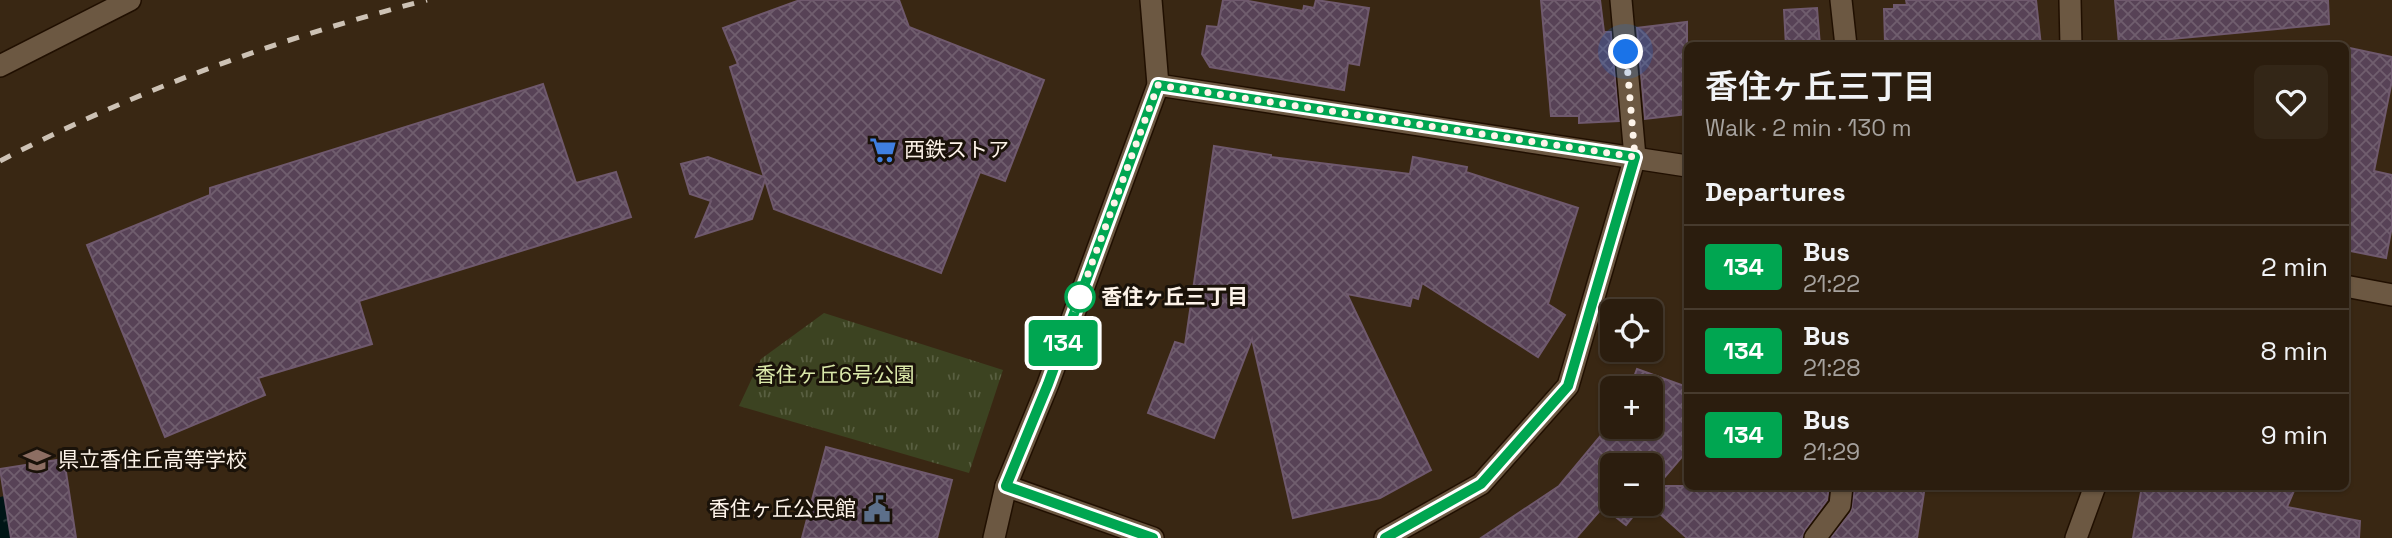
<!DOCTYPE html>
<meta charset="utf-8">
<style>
:root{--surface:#2b1d0e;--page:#332617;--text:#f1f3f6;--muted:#a6a29e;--line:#473b2e}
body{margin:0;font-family:"Space Grotesk","Noto Sans JP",sans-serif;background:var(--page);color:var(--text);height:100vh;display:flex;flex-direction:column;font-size:26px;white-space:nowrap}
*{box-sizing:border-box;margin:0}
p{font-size:23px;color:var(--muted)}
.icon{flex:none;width:38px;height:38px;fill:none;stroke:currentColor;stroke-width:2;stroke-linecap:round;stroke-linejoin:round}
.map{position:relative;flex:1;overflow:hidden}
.drawer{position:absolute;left:1684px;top:42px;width:665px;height:448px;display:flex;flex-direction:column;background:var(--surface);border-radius:10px;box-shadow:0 2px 5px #0004,0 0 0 2px var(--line)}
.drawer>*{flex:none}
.badge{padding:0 14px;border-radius:5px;font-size:24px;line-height:46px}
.fabs{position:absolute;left:1600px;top:299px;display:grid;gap:14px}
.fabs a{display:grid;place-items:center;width:63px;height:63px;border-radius:10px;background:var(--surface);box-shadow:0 2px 5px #0004,0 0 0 2px var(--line);font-size:35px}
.you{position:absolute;width:35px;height:35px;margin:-18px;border:5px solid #fff;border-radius:50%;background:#1a73e8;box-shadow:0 0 0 10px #1a73e833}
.map>.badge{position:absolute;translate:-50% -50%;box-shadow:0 0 0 4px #fff}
h2{padding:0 21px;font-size:26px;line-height:63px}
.round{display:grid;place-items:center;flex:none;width:74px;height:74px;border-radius:10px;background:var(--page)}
.head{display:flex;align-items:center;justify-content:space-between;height:119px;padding:0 21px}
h1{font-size:33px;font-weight:600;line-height:52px}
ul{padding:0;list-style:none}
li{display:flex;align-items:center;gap:21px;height:84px;padding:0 21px;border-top:2px solid var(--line)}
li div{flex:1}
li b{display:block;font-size:26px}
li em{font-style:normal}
li .badge{min-width:77px;font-weight:700;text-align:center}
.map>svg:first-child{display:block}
</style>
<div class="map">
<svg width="2392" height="538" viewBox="0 0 2392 538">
<defs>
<pattern id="park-tufts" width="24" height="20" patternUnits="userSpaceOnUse" patternTransform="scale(1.75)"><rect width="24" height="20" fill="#3c4321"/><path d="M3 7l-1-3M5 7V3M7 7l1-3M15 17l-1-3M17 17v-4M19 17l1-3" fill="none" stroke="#595f41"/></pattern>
<pattern id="water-ripples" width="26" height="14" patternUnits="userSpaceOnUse" patternTransform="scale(1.75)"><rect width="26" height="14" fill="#001516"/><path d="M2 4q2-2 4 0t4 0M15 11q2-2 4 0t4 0" fill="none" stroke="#263838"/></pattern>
<pattern id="building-cross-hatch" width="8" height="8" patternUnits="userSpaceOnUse" patternTransform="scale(1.75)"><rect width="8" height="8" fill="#574256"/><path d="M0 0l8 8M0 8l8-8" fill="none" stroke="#705e6e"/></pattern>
</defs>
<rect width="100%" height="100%" fill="#392713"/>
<path fill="url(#park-tufts)" d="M824,313L1003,370L969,473L739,406L761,359Z"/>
<path fill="url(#water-ripples)" d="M4,496L11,538H0V497Z"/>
<g fill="url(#building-cross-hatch)" stroke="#6f596d" stroke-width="2">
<path d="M800,0H899L909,27L1044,80L1005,181L980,172L941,273L774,209L765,180L752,219L696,237L711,201L690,194L681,164L708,157L764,177L730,67L738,64L723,28Z"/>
<path d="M1223,0H1243L1303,11L1304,6L1314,8L1316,0L1369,8L1359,65L1348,63L1344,90L1210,67L1202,54L1207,26L1218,27Z"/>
<path d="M1541,0H1600L1604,32H1611L1619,121L1579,123V116H1551Z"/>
<path d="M1906,0H2036L2041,46H1893V42H1885L1884,9H1894V5H1907Z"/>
<path d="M2115,0H2328L2329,24L2119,44Z"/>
<path d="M1817,8L1820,46H1786L1784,10Z"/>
<path d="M1687,22V114L1645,119L1637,28Z"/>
<path d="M2345,47L2392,57V80L2374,171L2392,175V226L2386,258L2345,250Z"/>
<path d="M543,84L576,183L616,172L631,217L359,301L372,344L258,378L265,395L165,437L87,245L210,195V188Z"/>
<path d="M1214,146L1271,155V157L1410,174L1413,157L1467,167L1466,172L1578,208L1548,304L1565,315L1538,357L1422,283L1418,299L1412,297L1410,306L1347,294L1431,470L1380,498L1293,518L1252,339L1214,438L1148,413L1175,342L1185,345Z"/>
<path d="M1637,369L1687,387V451L1657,486H1829L1827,500L1805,530L1802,538H1687L1649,504L1650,466H1612V504H1643L1626,525L1603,507L1576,538H1481L1559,486L1603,433L1612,408V427H1650V388H1619L1621,381L1631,385Z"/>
<path d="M826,447L952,480L937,538H802Z"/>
<path d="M64,459L76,538H11L0,469Z"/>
<path d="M1855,486H1925L1917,538H1831L1851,512Z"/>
<path d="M2142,486H2296L2287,507L2360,521L2359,538H2133Z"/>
</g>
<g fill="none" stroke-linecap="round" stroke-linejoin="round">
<defs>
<g id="minor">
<path d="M1841,0L1846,46"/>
<path d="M2070,0L2071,46"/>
<path d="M0,66L130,0"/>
<path d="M1006,486L1153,538"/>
<path d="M1385,538L1481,484L1568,386L1635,157L1621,0"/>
<path d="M1815,538L1840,505L1842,486"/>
<path d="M2076,538L2095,486"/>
</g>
<g id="tertiary">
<path d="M1158,85L1687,166"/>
<path d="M2345,286L2392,295"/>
<path d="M994,538L1006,486L1048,384L1158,85L1151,0"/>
</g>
</defs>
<use href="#minor" stroke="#200f00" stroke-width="24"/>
<use href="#tertiary" stroke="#200f00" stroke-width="24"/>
<use href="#minor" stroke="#6c5842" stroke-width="21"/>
<use href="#tertiary" stroke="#6c5842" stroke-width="21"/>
<path stroke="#cdc2b5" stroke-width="5" stroke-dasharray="12 12" stroke-linecap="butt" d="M0,161C135,91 279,38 427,0"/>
</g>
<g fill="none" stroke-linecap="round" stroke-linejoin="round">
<defs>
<path id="line" d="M1153,538L1006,486L1048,384L1158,85L1635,157L1568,386L1481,484L1385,538"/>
</defs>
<use href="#line" stroke="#fff" stroke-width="16"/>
<use href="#line" stroke="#00a651" stroke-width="10"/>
<path stroke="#fdf3e9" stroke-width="7" stroke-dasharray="0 12.6" d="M1080,297L1075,309L1158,85L1635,157L1626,52"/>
</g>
<defs>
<symbol id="supermarket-bare" viewBox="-9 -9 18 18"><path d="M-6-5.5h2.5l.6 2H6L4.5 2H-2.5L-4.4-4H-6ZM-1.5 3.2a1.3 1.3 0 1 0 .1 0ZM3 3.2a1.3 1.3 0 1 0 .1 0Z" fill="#3f7fe0" stroke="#1a1209" stroke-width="2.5" paint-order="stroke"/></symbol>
<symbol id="school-bare" viewBox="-9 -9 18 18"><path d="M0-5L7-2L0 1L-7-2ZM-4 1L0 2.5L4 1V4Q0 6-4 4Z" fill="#8d6e63" stroke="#1a1209" stroke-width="2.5" paint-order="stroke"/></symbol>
<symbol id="civic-bare" viewBox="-9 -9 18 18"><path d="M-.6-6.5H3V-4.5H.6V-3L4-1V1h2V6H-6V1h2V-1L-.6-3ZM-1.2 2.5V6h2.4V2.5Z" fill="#5c6f8a" stroke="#1a1209" stroke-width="2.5" paint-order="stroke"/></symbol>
</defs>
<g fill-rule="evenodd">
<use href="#supermarket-bare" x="864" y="131" width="38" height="38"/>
<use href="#school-bare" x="18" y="441" width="38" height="38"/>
<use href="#civic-bare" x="858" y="490" width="38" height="38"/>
</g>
<circle fill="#fff" stroke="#00a651" stroke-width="3.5" cx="1080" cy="297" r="14"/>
<g text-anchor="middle" stroke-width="6" stroke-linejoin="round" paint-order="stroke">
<g font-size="21" fill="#fdf3e9" stroke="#1a1209" text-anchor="start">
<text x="904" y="157">西鉄ストア</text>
<text x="58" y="467">県立香住丘高等学校</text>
<text x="856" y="516" text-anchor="end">香住ヶ丘公民館</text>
</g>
<g font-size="21" font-weight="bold" fill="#fdf3e9" stroke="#1a1209" text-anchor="start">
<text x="1101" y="304">香住ヶ丘三丁目</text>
</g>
<g font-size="21" fill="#dae8a9" stroke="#1a1209">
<text x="835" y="382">香住ヶ丘6号公園</text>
</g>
</g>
</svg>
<div class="fabs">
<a><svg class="icon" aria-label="locate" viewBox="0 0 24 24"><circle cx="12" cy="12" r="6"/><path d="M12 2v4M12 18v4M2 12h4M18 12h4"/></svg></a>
<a>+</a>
<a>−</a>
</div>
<div class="you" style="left:1626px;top:52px"></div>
<b class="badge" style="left:1063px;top:343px;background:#00a651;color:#fff">134</b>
<section class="drawer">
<div class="head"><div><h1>香住ヶ丘三丁目</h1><p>Walk · 2 min · 130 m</p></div><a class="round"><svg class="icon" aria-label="heart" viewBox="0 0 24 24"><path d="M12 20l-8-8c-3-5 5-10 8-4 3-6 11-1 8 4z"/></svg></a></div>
<h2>Departures</h2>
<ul>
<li><span class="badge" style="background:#00a651;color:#fff">134</span><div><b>Bus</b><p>21:22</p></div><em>2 min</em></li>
<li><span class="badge" style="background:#00a651;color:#fff">134</span><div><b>Bus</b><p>21:28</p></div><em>8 min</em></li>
<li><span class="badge" style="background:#00a651;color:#fff">134</span><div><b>Bus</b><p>21:29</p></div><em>9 min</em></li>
</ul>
</section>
</div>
